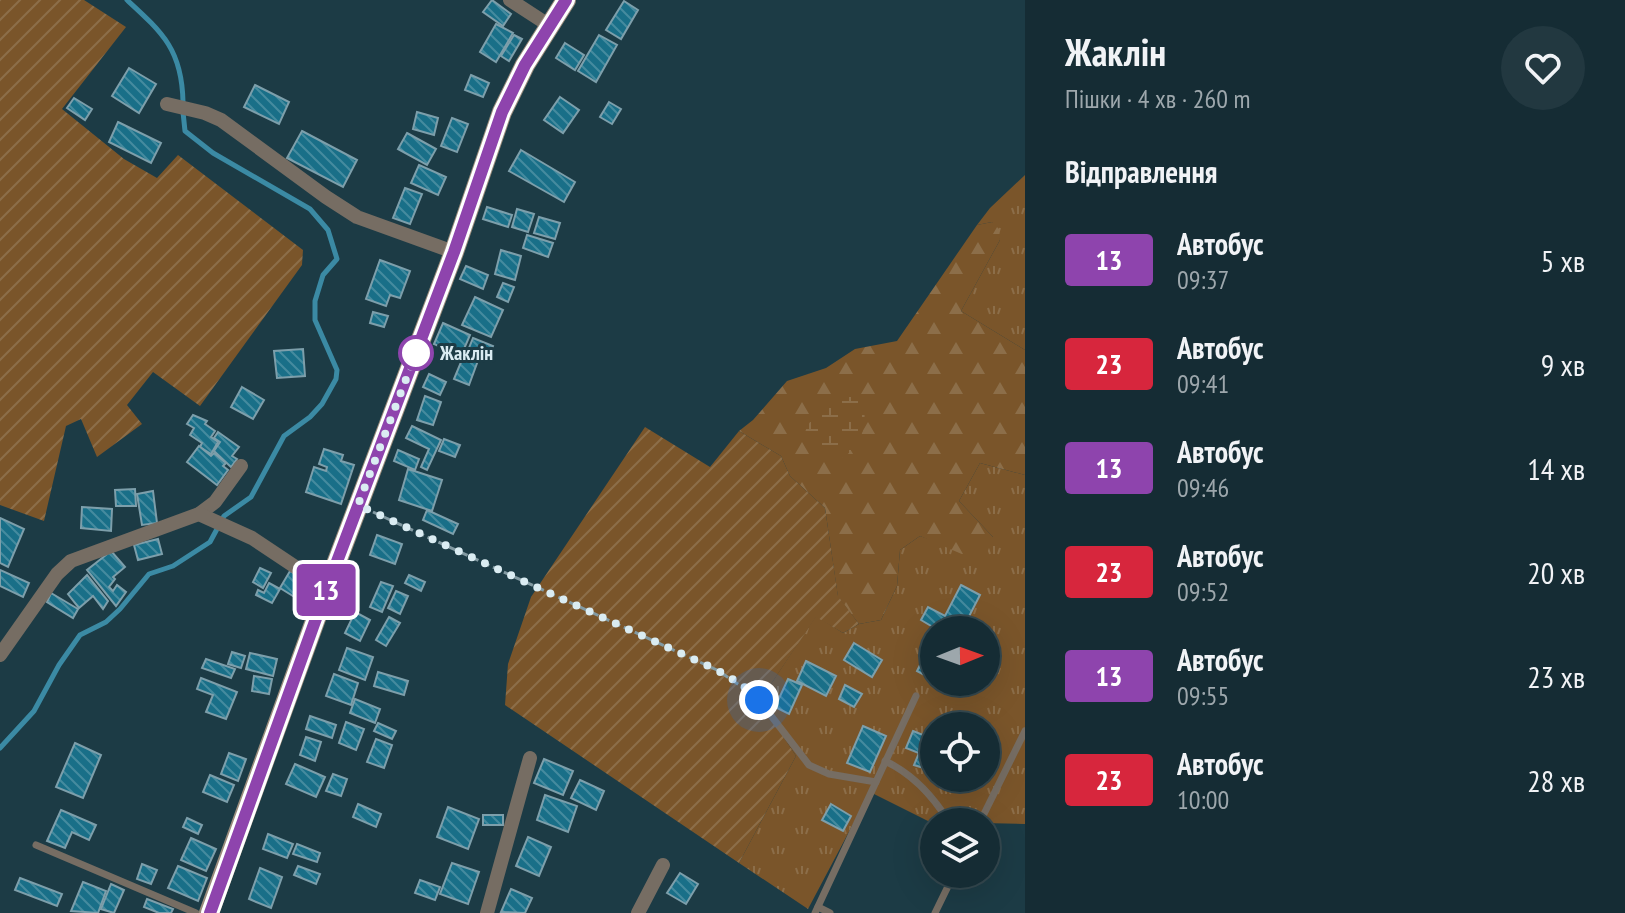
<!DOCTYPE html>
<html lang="uk">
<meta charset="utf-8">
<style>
:root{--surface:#152c34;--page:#223840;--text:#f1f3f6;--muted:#9da7ac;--line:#34484f}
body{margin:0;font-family:"PT Sans Narrow",sans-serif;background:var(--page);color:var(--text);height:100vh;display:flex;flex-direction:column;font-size:30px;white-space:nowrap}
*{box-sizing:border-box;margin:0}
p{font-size:26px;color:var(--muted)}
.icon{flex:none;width:44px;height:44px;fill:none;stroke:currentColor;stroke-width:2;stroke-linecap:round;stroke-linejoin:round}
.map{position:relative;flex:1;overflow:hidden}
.panel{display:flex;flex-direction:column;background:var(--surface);width:600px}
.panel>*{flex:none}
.badge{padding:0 16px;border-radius:6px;font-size:28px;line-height:52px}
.needle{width:52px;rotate:89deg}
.tools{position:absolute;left:920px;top:616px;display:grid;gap:16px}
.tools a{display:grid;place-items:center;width:80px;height:80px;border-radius:50%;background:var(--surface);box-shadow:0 8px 32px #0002,0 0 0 2px var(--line);font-size:40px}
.you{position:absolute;width:40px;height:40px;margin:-20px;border:6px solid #fff;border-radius:50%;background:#1a73e8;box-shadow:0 0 0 12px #1a73e833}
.map>.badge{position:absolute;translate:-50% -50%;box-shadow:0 0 0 4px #fff}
h2{padding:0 40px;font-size:30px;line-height:72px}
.round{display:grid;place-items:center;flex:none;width:84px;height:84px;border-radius:42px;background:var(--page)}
.headline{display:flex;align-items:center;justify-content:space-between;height:136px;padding:0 40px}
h1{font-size:38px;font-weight:700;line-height:60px}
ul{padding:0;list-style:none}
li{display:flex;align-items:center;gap:24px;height:104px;padding:0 40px}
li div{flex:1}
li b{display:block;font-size:30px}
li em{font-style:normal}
li .badge{min-width:88px;font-weight:700;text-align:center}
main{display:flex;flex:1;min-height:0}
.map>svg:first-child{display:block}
</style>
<main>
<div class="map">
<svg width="1025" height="913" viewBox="0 0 1025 913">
<defs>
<pattern id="grass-tufts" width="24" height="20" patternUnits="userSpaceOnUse" patternTransform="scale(2)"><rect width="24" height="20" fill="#7a552a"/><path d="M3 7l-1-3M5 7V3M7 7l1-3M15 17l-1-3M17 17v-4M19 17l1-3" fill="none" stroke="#8c6e49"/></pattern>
<pattern id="forest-firs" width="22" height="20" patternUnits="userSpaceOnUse" patternTransform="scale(2)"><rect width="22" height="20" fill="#7a552a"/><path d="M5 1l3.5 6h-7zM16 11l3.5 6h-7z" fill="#8c6e49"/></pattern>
<pattern id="wetland-marsh" width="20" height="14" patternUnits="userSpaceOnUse" patternTransform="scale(2)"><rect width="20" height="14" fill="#7a552a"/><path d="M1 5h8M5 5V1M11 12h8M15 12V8" fill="none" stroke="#8c6e49"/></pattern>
<pattern id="garden-furrows" width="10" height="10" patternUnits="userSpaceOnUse" patternTransform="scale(2)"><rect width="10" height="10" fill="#7a552a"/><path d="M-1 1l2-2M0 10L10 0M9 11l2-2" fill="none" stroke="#8c6e49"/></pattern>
<pattern id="building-back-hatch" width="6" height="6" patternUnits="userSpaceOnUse" patternTransform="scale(2)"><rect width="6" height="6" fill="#196f88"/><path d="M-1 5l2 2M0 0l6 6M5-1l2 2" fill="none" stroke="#458b9f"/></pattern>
</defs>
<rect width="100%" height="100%" fill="#1c3b45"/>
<g fill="url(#grass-tufts)" fill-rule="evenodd">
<path d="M1025,175V350L961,311L1000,240L992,222L977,225L990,208Z"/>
<path d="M980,463L1025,475V824L934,822V824L870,792L808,909L739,863L796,756L771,718L757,705L816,616L843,633L859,624L881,620L897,586L900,550L920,536L940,543L993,537L959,501ZM934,630H986V682H934ZM934,726H986V778H934Z"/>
</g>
<path fill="url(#forest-firs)" d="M992,222L999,229L1000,240L961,311L1025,350V475L980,463L959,501L993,537L986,556L964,555L920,536L900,550L897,586L881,620L859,624L838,597L825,508L790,476L781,456L739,431L753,420L787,381L826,368L855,349L897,341L977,225Z"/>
<path fill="url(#wetland-marsh)" d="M845,397H858C871,413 864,444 845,456C841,458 836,458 832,459L821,453L804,436C809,415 827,405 845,397Z"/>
<g fill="url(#garden-furrows)">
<path d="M0,0H84L126,27L62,109L124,159L157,178L178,155L303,250L302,265L200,406L153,372L127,405L142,424L97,457L81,419L66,426L44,521L0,505Z"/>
<path d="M645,427L710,467L739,431L781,456L790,476L825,508L838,596L859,624L843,633L816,617L757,705L771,718L796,756L739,863L505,705L508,664L531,597Z"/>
</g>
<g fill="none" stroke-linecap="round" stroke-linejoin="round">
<g stroke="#3b8aa4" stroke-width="5">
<path d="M127,0C163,33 182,50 183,102"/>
<path d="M0,748L34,711L59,665L80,635L106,622L120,609L149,574L173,566L210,542L224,516L251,497L284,436L310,417L322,404L336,379L337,370L315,320V301L323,275L337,259L328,230L310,209L213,153L185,131L183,112"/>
</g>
</g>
<g fill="url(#building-back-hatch)" stroke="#7d9fab" stroke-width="2">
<path d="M492,0L511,14L503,26L483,12Z"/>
<path d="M624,1L638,10L621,39L606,30Z"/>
<path d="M496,24L513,33L496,62L480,52Z"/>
<path d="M514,35L522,39L509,61L501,56Z"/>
<path d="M599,35L617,45L596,82L578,71Z"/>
<path d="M565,43L584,55L575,70L556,58Z"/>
<path d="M129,68L156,84L139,113L112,96Z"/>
<path d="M471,75L489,83L483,97L465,90Z"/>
<path d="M255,85L289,102L279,124L244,107Z"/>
<path d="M560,97L579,110L563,133L544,120Z"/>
<path d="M74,98L92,109L85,120L67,108Z"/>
<path d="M609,102L621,109L612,124L600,117Z"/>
<path d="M417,112L438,118L434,135L413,129Z"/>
<path d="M452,118L468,124L457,152L441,146Z"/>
<path d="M118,122L161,143L151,163L109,142Z"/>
<path d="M302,131L357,160L343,187L287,158Z"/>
<path d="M407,133L436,149L427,165L398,149Z"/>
<path d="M521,150L575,182L564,202L509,171Z"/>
<path d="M419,165L446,177L438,195L411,183Z"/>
<path d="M405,188L422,194L410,224L393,218Z"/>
<path d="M487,207L512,215L508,227L483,219Z"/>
<path d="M517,209L534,214L528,232L512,227Z"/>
<path d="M539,217L560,223L555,239L534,233Z"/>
<path d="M527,235L553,243L548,257L523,248Z"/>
<path d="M501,250L521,256L515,280L495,274Z"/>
<path d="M380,260L410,271L400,298L390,295L386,306L366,299Z"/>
<path d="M466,266L488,275L483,289L460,279Z"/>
<path d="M503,283L514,287L508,302L497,297Z"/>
<path d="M475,297L503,310L491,337L462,325Z"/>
<path d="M373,312L388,316L384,327L370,323Z"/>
<path d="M443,323L470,335L461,356L434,344Z"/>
<path d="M473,338L493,346L489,357L469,348Z"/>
<path d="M303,349L305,376L277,378L274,351Z"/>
<path d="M466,350L480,355L469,385L454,379Z"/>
<path d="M429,374L446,382L440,395L423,387Z"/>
<path d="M242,387L264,400L253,419L231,407Z"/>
<path d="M425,396L441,402L433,425L417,420Z"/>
<path d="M193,415L207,421L205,424L215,431L211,437L218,442L211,454L200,447L202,443L190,435L194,428L187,424Z"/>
<path d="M412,426L441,440L427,470L421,467L429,449L406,438Z"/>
<path d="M218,432L239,447L232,456L237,459L231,467L214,451L220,442L214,438Z"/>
<path d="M444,439L460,445L455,457L439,451Z"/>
<path d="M199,446L211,456L214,453L226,463L223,466L228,470L217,485L187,462Z"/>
<path d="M324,449L343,455L341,461L354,465L341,504L306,492L314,467L326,471L327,467L319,464Z"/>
<path d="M398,450L419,459L415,470L394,461Z"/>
<path d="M408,469L442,480L432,511L399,500Z"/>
<path d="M135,489L136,506H116L115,490Z"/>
<path d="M153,491L157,523L142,525L137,494Z"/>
<path d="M82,507L112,509L111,531L81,528Z"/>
<path d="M427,510L458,524L453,534L423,520Z"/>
<path d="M0,518L24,529L8,567L0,563Z"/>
<path d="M377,535L402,544L395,564L370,555Z"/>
<path d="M158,539L162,554L138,560L134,545Z"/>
<path d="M111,551L125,567L113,577L115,579L109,587L113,591L117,585L126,592L116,606L87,570Z"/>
<path d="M260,568L271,573L263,588L253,582Z"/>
<path d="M0,570L29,583L23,597L0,586Z"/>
<path d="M290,571L316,586L306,604L280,588Z"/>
<path d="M87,575L108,601L103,609L93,596L79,608L68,594Z"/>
<path d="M409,575L425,582L421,591L405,583Z"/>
<path d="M381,582L393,586L382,612L370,607Z"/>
<path d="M269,583L280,589L272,603L256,595L258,590L264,593Z"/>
<path d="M961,585L980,595L962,630H938L921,620L928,607L945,616Z"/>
<path d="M396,591L408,596L400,614L388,608Z"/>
<path d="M51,593L78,609L73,618L47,602Z"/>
<path d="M355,612L370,620L360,641L345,633Z"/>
<path d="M389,617L400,623L386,646L376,640Z"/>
<path d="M934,637V680L917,671Z"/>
<path d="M854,643L882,660L872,677L844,660Z"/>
<path d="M347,648L373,657L365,680L339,670Z"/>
<path d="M232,652L245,656L241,668L228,664Z"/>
<path d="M250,653L277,659L273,676L246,669Z"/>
<path d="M206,659L235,669L231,678L202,668Z"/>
<path d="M806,661L836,676L826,696L797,681Z"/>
<path d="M378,672L408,681L404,695L374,686Z"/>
<path d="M334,674L358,683L351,705L326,696Z"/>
<path d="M254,676L272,679L269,694L252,691Z"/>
<path d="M201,678L237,692L226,719L206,712L213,695L197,689Z"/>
<path d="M788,679L802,685L789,714L775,707Z"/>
<path d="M845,685L862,694L854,707L839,699Z"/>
<path d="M355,699L380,709L375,723L350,713Z"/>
<path d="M310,716L336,725L332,738L306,729Z"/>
<path d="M346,722L364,729L356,750L339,743Z"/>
<path d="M378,723L396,731L392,739L374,731Z"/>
<path d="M863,726L886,736L870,772L847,763Z"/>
<path d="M913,731L933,739L926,756L906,748Z"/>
<path d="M306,737L321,742L315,761L300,755Z"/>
<path d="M376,739L392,745L384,768L367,762Z"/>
<path d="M75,743L101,755L83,798L56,787Z"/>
<path d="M229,753L246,759L238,781L221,774Z"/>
<path d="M919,753L931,758L927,769L914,765Z"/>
<path d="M544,759L573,771L563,795L534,783Z"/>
<path d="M295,764L325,777L316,797L286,784Z"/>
<path d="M333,774L347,779L341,796L326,791Z"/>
<path d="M210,775L234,785L227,802L203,792Z"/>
<path d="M580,780L604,791L596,810L571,798Z"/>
<path d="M545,795L577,806L568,832L537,820Z"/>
<path d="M358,804L381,814L376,827L353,817Z"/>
<path d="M831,804L851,816L843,831L822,820Z"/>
<path d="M448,807L479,819L468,849L437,837Z"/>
<path d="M61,810L96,825L89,840L72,832L65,848L47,841Z"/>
<rect x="483" y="815" width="20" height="10"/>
<path d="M187,818L202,825L198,834L183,827Z"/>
<path d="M268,834L293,844L287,858L263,849Z"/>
<path d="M528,837L551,847L539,876L516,866Z"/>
<path d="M191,838L216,849L206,871L181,860Z"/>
<path d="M297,844L320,853L317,862L293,854Z"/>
<path d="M452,863L479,872L468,904L440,894Z"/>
<path d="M142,864L157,870L151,884L137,879Z"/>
<path d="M178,866L207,878L198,901L168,888Z"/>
<path d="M298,866L320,874L316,884L294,875Z"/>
<path d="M260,868L282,877L271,908L249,899Z"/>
<path d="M680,873L698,884L686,904L667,893Z"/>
<path d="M20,878L62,894L57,906L15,890Z"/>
<path d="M420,880L440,887L435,900L415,893Z"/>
<path d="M83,882L106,891L98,913L71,911Z"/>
<path d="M111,884L124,890L114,913L101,909Z"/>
<path d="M511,889L532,898L525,913L501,912Z"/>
<path d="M147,899L173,909L171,913H159L144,907Z"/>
</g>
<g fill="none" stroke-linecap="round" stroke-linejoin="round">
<path stroke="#829aa2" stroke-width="3" stroke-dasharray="8 4" stroke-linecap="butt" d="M373,512L717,670L751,693"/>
<g stroke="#766d63" stroke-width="7">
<path d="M759,700L809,765L829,774L876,782"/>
<path d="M885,761C913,774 933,796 949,822"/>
<path d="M980,822L1025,731"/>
<path d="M36,845L196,913"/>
<path d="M818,907L830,913"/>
<path d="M815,913L916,696"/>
<path d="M935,913L954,874"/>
</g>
<g stroke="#766d63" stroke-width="14">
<path d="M510,0L550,26"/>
<path d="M167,104L205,113L221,120L326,197L357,217L454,252"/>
<path d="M199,514L215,502L241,466"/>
<path d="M0,655L57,574L71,561L199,514L252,538L327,588"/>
<path d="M487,913L530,758"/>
<path d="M638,913L663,865"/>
</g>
<path stroke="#998b7c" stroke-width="20" d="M209,913L327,588L454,252L502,112L525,65L566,0"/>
</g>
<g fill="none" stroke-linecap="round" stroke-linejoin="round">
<defs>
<path id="line" d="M210,913L327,588L454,252L502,112L525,65L566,0"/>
</defs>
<use href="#line" stroke="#fff" stroke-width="18"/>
<use href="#line" stroke="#8e44ad" stroke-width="12"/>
<path stroke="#daecf2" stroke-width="8" stroke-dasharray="0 14.4" d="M416,353L358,505L717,670L742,685L759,700"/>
</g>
<circle fill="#fff" stroke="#8e44ad" stroke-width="4" cx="416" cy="353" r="16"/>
<g text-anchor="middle" stroke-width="6" stroke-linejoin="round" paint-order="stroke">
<g font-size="20" font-weight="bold" fill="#daecf2" stroke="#1c3b45" text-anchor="start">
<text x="440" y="360">Жаклін</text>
</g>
</g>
</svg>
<div class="tools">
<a><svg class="needle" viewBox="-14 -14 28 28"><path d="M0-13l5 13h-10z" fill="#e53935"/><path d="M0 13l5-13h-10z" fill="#9da7ac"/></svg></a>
<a><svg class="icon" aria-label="locate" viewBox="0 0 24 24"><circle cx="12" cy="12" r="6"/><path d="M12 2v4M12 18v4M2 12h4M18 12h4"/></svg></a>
<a><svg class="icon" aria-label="layers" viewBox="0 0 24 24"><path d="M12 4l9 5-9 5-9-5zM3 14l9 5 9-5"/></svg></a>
</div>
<div class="you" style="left:759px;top:700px"></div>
<b class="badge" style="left:326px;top:590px;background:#8e44ad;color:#fff">13</b>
</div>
<section class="panel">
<div class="headline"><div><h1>Жаклін</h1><p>Пішки · 4 хв · 260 m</p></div><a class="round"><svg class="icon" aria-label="heart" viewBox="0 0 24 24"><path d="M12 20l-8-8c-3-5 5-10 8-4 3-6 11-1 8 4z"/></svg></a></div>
<h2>Відправлення</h2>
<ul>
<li><span class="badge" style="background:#8e44ad;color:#fff">13</span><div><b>Автобус</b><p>09:37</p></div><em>5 хв</em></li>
<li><span class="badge" style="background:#d7263d;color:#fff">23</span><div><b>Автобус</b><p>09:41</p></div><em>9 хв</em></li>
<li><span class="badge" style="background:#8e44ad;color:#fff">13</span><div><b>Автобус</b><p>09:46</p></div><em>14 хв</em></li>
<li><span class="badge" style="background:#d7263d;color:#fff">23</span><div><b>Автобус</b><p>09:52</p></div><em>20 хв</em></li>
<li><span class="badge" style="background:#8e44ad;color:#fff">13</span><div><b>Автобус</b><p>09:55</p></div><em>23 хв</em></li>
<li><span class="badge" style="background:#d7263d;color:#fff">23</span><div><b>Автобус</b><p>10:00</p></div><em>28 хв</em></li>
</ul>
</section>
</main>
